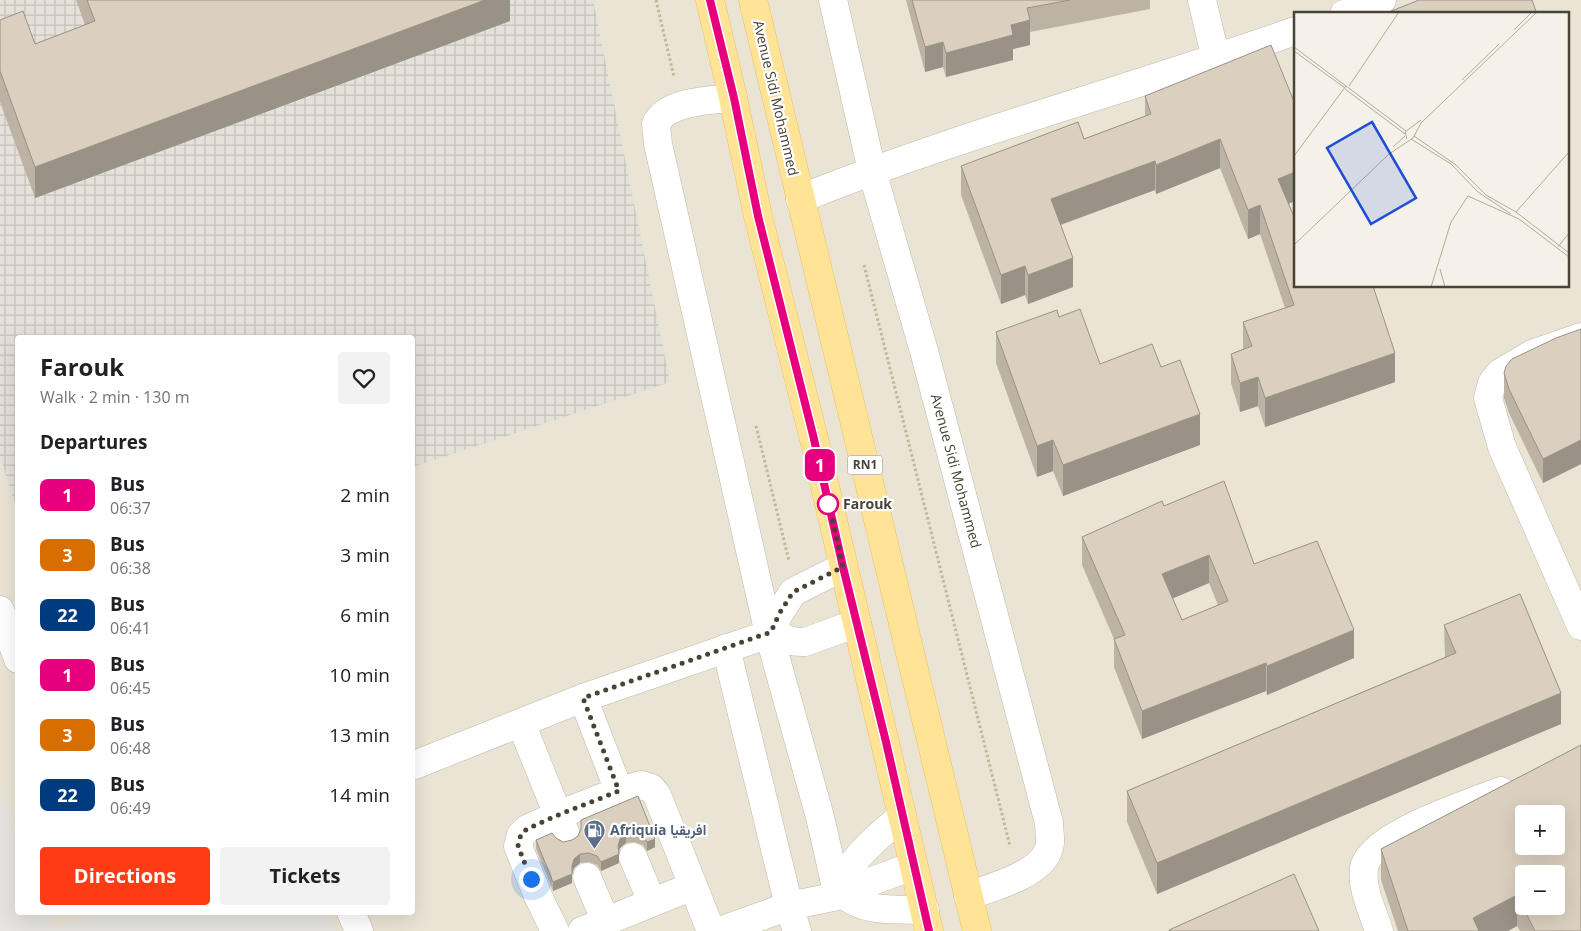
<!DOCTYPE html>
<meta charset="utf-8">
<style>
:root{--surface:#fff;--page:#f2f2f2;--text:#202124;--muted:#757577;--accent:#ff3b15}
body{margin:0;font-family:"Open Sans",Vazirmatn,sans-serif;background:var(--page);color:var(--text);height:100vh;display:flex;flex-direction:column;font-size:19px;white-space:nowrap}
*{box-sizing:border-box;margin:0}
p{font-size:16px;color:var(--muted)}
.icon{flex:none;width:28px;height:28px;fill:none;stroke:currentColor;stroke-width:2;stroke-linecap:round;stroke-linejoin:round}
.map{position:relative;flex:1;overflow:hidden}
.details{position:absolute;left:15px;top:335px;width:400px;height:580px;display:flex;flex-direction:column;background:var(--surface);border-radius:5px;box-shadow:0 5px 20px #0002}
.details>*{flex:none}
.badge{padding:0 10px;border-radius:8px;font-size:18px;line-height:32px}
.tools{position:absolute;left:1515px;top:805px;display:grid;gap:10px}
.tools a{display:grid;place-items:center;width:50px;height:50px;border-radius:5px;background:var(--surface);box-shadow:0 5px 20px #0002;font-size:25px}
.you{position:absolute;width:25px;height:25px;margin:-12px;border:4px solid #fff;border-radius:50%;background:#1a73e8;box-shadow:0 0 0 8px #1a73e833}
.map>.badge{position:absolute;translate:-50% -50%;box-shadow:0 0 0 2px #fff}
h2{padding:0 25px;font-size:19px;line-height:45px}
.round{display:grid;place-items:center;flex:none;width:52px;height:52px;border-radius:5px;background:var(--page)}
.summary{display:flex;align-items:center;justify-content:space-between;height:85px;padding:0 25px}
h1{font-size:24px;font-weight:700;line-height:38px}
.cta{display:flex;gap:10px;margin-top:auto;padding:10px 25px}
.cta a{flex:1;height:58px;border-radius:5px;background:var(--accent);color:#fff;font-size:20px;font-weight:700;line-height:58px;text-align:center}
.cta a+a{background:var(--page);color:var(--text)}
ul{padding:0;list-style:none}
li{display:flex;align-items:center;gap:15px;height:60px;padding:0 25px}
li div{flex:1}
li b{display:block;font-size:19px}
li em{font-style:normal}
li .badge{min-width:55px;font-weight:700;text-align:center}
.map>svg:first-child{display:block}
</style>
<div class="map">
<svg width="1581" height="931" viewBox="0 0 1581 931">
<defs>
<pattern id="industrial-grid" width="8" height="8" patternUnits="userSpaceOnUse" patternTransform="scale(1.25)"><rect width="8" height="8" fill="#e5e0d9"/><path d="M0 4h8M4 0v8" fill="none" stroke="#c6c1bb"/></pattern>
</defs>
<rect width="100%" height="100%" fill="#f5f1e8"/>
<path fill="#eae4d5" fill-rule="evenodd" d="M0,0H1581V931H0ZM1295,14H1567V286H1295ZM18,338H412V912H18ZM1524,814H1556V846H1524ZM1524,874H1556V906H1524Z"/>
<path fill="url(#industrial-grid)" d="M0,0H593L670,382L413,467L412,338H18L17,510L0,456Z"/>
<path fill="#e6e4e0" d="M0,793L17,839L18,912L46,913L53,930L100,913L327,912L335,931H0Z"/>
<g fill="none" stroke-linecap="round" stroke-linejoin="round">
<defs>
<g id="minor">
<path d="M833,0L872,171L924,351L1049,823C1049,832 1052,843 1048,851C1039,875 990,888 968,896"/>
<path d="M1202,0L1216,59"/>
<path d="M1344,14L1382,0"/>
<path d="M733,98C712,100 666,101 656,124L658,144L769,634L820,817L838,896"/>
<path d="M800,199C962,134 1130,89 1295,31"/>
<path d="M1581,337L1532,354L1500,373L1492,383L1488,398L1502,447L1581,626"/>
<path d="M0,610L18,659"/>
<path d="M771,632C783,638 791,643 805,642L857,623"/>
<path d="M726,648L789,906L797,931"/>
<path d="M583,698L619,791"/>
<path d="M521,723L566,835"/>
<path d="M412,766L583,698L769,634L771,632L779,614L793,592L843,567"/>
<path d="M902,816C883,833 838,866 843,894C864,913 898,909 925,910"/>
<path d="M633,857L652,902"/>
<path d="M587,877L606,922"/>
<path d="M351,912L359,931"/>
<path d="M555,931L538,896L518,846L521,835L527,829L558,815L619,791L641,785L651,788L657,795L711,931"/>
<path d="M582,931L693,886"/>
<path d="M720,931L789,906L838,896L864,884L913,866"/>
<path d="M1379,931C1373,912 1361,889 1364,868C1369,835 1471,803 1501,791"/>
</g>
<g id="major">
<path d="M710,0L733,98L758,216L813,435L929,931"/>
<path d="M753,0L977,931"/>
</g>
</defs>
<use href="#minor" stroke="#c2b9a9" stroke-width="29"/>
<use href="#major" stroke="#eec45d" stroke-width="29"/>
<g stroke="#c5b699" stroke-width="3" stroke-dasharray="2.5 2.5" stroke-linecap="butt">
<path d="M656,0L674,77"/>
<path d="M864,265L1010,846"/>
<path d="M756,426L789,561"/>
</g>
<use href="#minor" stroke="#fff" stroke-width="28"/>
<use href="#major" stroke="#ffe397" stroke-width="28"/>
</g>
<g fill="#bcb3a4" fill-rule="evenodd">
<path d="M76,0H510V21L35,198L0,102V20L35,44L85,25Z"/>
<path d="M906,0H1150V9L1030,32V45L1013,49V60L946,77L943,67L925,72Z"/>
<path d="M1145,96L1295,104V201L1288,204L1295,286L1395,382L1265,427L1258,406L1240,412L1231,383V354L1243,349V322L1285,308L1260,234L1248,239L1220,168L1156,194L1155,190L1061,225L1073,287L1028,304L1025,295L1001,304L961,195V166L1084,139L1145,116Z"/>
<path d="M1059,317L1100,364L1161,367L1200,445L1063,496L1053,471L1037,477L996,363V332Z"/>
<path d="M1581,329V464L1543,483L1509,413L1504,398V373Z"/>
<path d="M1164,506L1254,564L1354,658L1267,695L1266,691L1142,739L1114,667V639L1082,565V537ZM1209,583L1218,605L1182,620L1173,598Z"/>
<path d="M1444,625L1561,724L1157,894L1127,822V791L1445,657Z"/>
<path d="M1581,745V931H1520L1517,926L1508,931H1398L1381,880V849Z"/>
<path d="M638,796L655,847L647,851L643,845L635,842L626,843L620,848L618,853L619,863L601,871L597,865L589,862L580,863L574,868L572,873V883L553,891L536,849V840L556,838L563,842L572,840L578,836L581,830V820Z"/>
</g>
<g fill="#999286">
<path d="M485,0H510V21L35,198V167Z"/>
<path d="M1030,20V45L1013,49V60L946,77V53L1011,25Z"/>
<path d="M943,42V67L925,72V47Z"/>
<path d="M1220,139V168L1156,194V165Z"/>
<path d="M1155,161V190L1051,228V199Z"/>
<path d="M1295,172V201L1278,208V179Z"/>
<path d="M1260,205V234L1248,239V210Z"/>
<path d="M1073,258V287L1028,304V275Z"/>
<path d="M1025,266V295L1001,304V275Z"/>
<path d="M1395,353V382L1265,427V398Z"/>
<path d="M1258,377V406L1240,412V383Z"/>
<path d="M1200,414V445L1063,496V465Z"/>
<path d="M1053,440V471L1037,477V446Z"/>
<path d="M1581,440V464L1543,483V459Z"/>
<path d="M1209,555V583L1162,603V574Z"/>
<path d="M1354,630V658L1267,695V666Z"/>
<path d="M1266,663V691L1142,739V711Z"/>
<path d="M1561,693V724L1157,894V863Z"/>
<path d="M626,834V843L620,848L618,855V846L620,839Z"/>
<path d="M655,839V847L647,851V842Z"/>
<path d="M580,854V863L574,868L572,874V883L553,891V882L574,859Z"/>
<path d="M619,854V863L601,871V862Z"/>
<path d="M1517,895V926L1508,931H1473V918Z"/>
</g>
<g fill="#dbd0bf" stroke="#999286" fill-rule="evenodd">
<path d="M87,0H485L35,167L0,71V20L23,11L35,44L95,21Z"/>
<path d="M912,0H1070L1027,8L1030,20L1011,25L1013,35L946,53L943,42L925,47Z"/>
<path d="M1419,0H1532L1537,14H1384Z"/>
<path d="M1271,45L1295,104V130H1294L1295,132V172L1278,179L1295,219V286H1373L1395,353L1265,398L1258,377L1240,383L1231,354L1252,346L1243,322L1294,305L1260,205L1248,210L1220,139L1156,165L1155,161L1051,199L1073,258L1028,275L1025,266L1001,275L961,166L1078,122L1084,139L1151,114L1145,96Z"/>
<path d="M1080,309L1100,364L1152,344L1161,367L1180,360L1200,414L1063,465L1053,440L1037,446L996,332L1057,310L1059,317Z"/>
<path d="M1581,329V440L1543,459L1509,389L1504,373L1506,366L1512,359L1556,338Z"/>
<path d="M1224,481L1254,564L1317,541L1354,630L1267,666L1266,663L1142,711L1114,639L1125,635L1082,537L1162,501L1164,506ZM1209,555L1228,601L1182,620L1162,574Z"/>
<path d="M1520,594L1561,693L1157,863L1127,791L1456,653L1444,625Z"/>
<path d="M1581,745V931H1535L1517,895L1473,918L1479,931H1408L1381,849ZM1524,814H1556V846H1524ZM1524,874H1556V906H1524Z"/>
<path d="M638,796L655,839L647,842L643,836L635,833L626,834L620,839L618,846L619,854L601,862L597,856L589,853L580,854L574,859L572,866V874L553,882L536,840L552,833L556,838L563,842L572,840L578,836L581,829V820Z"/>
<path d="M1294,874L1319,931H1169V930Z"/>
</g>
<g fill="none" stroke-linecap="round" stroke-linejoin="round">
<defs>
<path id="line" d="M710,0L734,98L758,216L813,435L843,567L886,742L929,931"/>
</defs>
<use href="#line" stroke="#fff" stroke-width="11"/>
<use href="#line" stroke="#e6007e" stroke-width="8"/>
<path stroke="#494236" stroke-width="5" stroke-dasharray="0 9" d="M531,879L518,846L521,834L527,829L558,815L619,791L583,698L771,632L779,614L793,592L843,567L827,496L828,504"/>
</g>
<defs>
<symbol id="fuel-pin" viewBox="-11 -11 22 30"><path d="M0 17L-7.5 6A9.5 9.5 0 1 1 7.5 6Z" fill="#5c6f8a" stroke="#fff"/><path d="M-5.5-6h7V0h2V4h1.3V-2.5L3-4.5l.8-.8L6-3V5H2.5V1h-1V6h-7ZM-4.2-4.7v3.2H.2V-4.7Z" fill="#fff"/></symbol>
</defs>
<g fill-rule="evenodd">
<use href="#fuel-pin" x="582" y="818" width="25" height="34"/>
</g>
<circle fill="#fff" stroke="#e6007e" stroke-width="2.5" cx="828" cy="504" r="10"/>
<g text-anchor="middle" stroke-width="4.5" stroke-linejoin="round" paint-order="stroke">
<rect fill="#fff" stroke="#807b72" stroke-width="1" x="847.5" y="455.5" width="35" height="19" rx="4"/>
<g font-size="12" font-weight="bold" fill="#494236">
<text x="865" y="469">RN1</text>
</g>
<g font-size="14" fill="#494236" stroke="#fff">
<text transform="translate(776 98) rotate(77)" y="5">Avenue Sidi Mohammed</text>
<text transform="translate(956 471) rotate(75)" y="5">Avenue Sidi Mohammed</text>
</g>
<g font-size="14" font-weight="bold" fill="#494236" stroke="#fff" text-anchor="start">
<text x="843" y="509">Farouk</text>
</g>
<g font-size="14" font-weight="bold" fill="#4e5e75" stroke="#fff" text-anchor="start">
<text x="610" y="835">Afriquia افريقيا</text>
</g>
</g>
<g transform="translate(1294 12)">
<rect width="275" height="275" fill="#f5f1e8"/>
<path fill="none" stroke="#b0aba1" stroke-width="1" d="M220,18L238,0M0,35L52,74M0,39L51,76M168,68L205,32M55,74L105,0M51,77L111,122M120,124L162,153L192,183L222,200L275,241M113,127L111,120L127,108M117,127L157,152L184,180L217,202M99,135L111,124M0,144L52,74L112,119M222,200L275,140M0,233L95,142L119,126L127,111L243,0M264,235L275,221M146,257L151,275M137,275L157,210L174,184L225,207L275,245"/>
<path fill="#1d4ed8" fill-opacity="0.15" stroke="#1d4ed8" stroke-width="2.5" d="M78,110L122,186L77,212L33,136Z"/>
<rect width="275" height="275" fill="none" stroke="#494236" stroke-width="2.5"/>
</g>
</svg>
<div class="tools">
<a>+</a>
<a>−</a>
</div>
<div class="you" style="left:531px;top:879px"></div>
<b class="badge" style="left:820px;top:465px;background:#e6007e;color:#fff">1</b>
<section class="details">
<div class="summary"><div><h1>Farouk</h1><p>Walk · 2 min · 130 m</p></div><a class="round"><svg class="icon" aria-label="heart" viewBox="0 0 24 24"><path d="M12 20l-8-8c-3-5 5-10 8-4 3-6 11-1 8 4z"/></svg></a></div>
<h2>Departures</h2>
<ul>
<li><span class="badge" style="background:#e6007e;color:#fff">1</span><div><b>Bus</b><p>06:37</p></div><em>2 min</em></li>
<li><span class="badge" style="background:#d86d00;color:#fff">3</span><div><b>Bus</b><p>06:38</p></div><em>3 min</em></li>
<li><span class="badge" style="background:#003b80;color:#fff">22</span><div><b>Bus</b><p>06:41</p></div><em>6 min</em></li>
<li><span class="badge" style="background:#e6007e;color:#fff">1</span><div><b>Bus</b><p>06:45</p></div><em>10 min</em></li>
<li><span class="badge" style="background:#d86d00;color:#fff">3</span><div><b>Bus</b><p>06:48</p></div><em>13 min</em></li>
<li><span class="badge" style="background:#003b80;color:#fff">22</span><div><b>Bus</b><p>06:49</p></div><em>14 min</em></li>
</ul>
<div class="cta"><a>Directions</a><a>Tickets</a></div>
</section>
</div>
